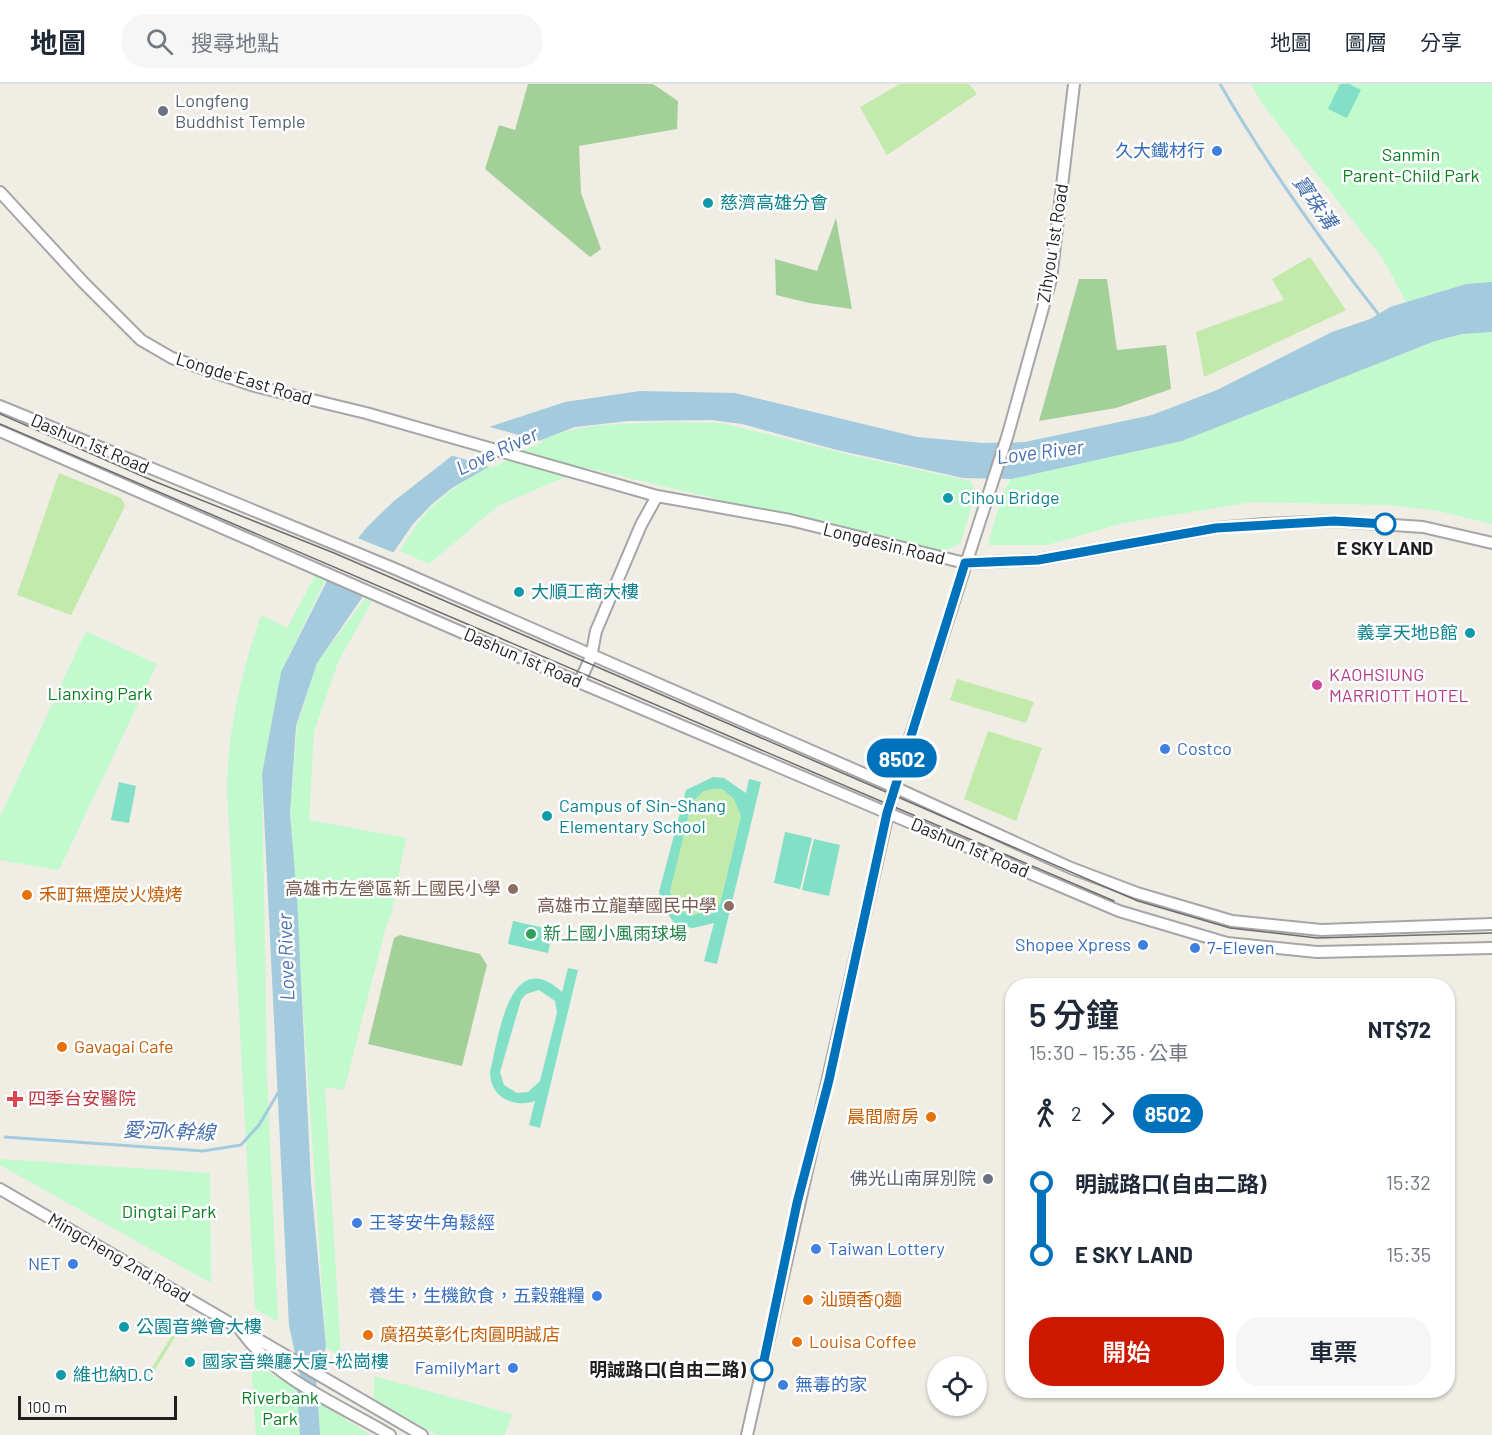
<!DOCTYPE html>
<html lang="zh-TW">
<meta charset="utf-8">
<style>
:root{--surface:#fff;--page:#f6f6f7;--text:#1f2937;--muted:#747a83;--line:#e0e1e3;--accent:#cd1800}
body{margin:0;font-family:Barlow,"Noto Sans TC",sans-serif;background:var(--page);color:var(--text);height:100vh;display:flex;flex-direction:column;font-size:22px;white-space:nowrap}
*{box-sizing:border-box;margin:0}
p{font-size:20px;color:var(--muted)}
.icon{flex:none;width:33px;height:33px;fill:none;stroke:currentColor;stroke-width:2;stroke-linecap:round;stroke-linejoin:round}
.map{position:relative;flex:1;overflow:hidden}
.side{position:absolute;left:1005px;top:894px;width:450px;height:420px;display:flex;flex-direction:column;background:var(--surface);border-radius:24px;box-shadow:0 2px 4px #0004}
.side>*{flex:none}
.badge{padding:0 12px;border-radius:20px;font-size:21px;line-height:39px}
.buttons{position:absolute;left:927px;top:1272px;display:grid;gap:12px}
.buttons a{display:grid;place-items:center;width:60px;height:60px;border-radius:50%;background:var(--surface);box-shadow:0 2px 4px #0004;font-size:30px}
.scale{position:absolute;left:18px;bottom:15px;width:159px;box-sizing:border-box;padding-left:6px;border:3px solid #1f1f1f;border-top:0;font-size:16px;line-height:21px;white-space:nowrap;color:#1f1f1f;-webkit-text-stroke:4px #fff;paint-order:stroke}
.map>.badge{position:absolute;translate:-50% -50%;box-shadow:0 0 0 3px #fff}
.legs{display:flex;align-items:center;gap:9px;height:66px;padding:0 24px;font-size:20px}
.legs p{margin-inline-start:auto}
.head{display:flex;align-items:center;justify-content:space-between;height:102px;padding:0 24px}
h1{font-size:33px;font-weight:600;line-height:45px}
.action{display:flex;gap:12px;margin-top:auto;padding:12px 24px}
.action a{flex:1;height:69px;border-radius:24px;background:var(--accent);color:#fff;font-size:24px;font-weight:600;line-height:69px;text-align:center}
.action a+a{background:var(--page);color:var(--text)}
ul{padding:0 24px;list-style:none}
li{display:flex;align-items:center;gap:21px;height:72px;font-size:22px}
li i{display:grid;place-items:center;width:9px;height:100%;margin:0 8px;background:currentColor}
li i::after{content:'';width:15px;height:15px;margin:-8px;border:4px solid;border-radius:50%;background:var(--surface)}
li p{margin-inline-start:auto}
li:first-child i{background:linear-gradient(#0000 50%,currentColor 0)}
li:last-child i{background:linear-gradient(currentColor 50%,#0000 0)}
header{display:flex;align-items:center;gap:36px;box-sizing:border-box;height:84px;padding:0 30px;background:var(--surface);border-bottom:2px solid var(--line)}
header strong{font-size:28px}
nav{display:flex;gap:33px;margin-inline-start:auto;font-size:21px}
.search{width:420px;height:54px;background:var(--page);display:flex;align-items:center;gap:15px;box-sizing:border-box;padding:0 21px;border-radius:24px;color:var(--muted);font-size:22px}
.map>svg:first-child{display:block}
</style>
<header>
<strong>地圖</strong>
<div class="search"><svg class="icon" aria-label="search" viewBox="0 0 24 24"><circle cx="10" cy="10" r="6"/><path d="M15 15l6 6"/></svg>搜尋地點</div>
<nav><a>地圖</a><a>圖層</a><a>分享</a></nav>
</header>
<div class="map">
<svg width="1492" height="1351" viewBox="0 0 1492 1351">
<rect width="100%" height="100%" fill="#f0ede5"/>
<g fill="#c2eaaa">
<path d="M900,0H969L977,10L887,71L860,23Z"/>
<path d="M1310,173L1346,226L1204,293L1196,248L1284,216L1272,195Z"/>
<path d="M59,389L121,414L125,422L71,531L17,511Z"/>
<path d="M957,595L1034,618L1026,639L950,616Z"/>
<path d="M988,647L1042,664L1016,737L964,715Z"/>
<path d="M714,705H722L734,715L741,732L720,820L711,826L690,832L677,823L670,808L692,718L704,707Z"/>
<path d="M180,1239L183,1240L147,1299L144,1296Z"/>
</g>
<g fill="#a3d099">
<path d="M528,0H653L678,17L677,45L579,62L581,109L601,165L590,173L485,85L499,41L515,46Z"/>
<path d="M836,134L852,225L809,219L776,211L775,175L817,187Z"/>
<path d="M1079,195H1107L1117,266L1166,261L1171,305L1116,324L1039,337Z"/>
<path d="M400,851L480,870L487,881L462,982L368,960L394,854Z"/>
</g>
<g fill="#c1facc">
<path d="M1251,0H1492V198L1466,200L1406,218L1383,175L1263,21Z"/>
<path d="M1492,248V440L1434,426L1387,421L1253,418L1123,439L1047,461H988L1002,410L1011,395L1182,357L1435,257L1462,250Z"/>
<path d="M663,338L722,339L850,371L970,397L976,409L961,457L954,463L939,468L587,384L499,421L429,480L400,467C410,450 420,434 435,420C465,392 536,354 576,345C604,339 634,340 663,338Z"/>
<path d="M317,488L327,492L281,588L262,690L267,991L278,1238L255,1225L227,707C228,645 241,589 261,531L287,544Z"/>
<path d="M365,515L372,517L338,578L314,648L309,736L406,754L391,831L385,846L344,1006L325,1003L341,1273L326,1263L290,730L297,642L317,579Z"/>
<path d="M86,547L157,580L59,786L0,776V733Z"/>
<path d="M0,1075L210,1089L211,1199L0,1081Z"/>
<path d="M251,1277L371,1351H256Z"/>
<path d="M374,1292L512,1330L505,1351H437L374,1315Z"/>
</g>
<g fill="#82e0c6" fill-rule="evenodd">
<path d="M1340,0H1349L1361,6L1347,34L1328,25Z"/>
<path d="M713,693L724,694L746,709L749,695L761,698L717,880L704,877L714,839L693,844L676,841L663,824L659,808L686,706ZM714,705H722L734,715L741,732L720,820L711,826L690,832L677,823L670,808L692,718L704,707Z"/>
<path d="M119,698L136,702L129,739L111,736Z"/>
<path d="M785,748L812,754L800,805L774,799Z"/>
<path d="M814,755L840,761L829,812L802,806Z"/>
<path d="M513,837L553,846L548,869L508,860Z"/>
<path d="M568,884L578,886L540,1044L529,1041L535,1017C514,1024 490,1014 490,988C498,956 509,859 562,908ZM539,906L555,917L557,929L540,997L528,1008L517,1009L504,1001L500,988L521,916L526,910Z"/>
</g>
<path fill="#a4cade" d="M1492,198V248L1462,250L1435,257L1182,357L1011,395L963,394L837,366L742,340L712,336L628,337L575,343L523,363L452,404L432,420L413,440L317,579L296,642L290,730L297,813L311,1098L326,1263L308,1328L289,1242L262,690L281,588L332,487L367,443L394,417L489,343L565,318L640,307L735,309L917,353L983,359L1025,358L1152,331L1217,306L1332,248L1370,235L1390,223L1466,200Z"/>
<g fill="#f0ede5">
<path d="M486,342L544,358L524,366L493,384L447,370Z"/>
<path d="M355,453L397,470L368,513L325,493Z"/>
</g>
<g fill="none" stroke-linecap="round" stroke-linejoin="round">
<g stroke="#a4cade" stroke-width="3">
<path d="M1220,0C1267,81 1321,157 1379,231"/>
<path d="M5,1053L203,1067L241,1061L259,1041L278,1009"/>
</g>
<path stroke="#a4cade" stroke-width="20" d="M307,1303L310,1351"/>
<defs>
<g id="minor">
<path d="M0,108L83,198L141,256L172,274L255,302L366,329L657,412"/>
<path d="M0,322L393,484L894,703L1071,784L1137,809L1232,837L1321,846L1492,840"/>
<path d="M0,347L477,555L1119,827L1227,859L1317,868L1492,864"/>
<path d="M579,599L591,573L596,547L641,441L657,412L790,436L965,479L1038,476L1216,444L1265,440L1334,437L1423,443L1492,459"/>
<path d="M0,1105L422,1351"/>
<path d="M242,1248C278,1297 338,1320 390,1351"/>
<path d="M747,1351L894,703L1008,350L1051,195L1074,0"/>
</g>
</defs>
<use href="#minor" stroke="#a6a6a6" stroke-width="14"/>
<use href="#minor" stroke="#fff" stroke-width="10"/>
<g stroke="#6d6d6d" stroke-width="1.5">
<path d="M0,330L156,398L334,469L1138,817L1230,844L1317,854L1492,849"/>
<path d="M0,340L1114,817"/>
</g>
</g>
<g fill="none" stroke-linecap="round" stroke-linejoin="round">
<defs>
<path id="line-1" d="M762,1286L797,1119L829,996L887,729L965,479L1038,476L1216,444L1334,437L1385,440"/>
</defs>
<use href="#line-1" stroke="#fff" stroke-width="14"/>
<use href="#line-1" stroke="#0072bc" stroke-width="9"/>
</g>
<g fill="#6b7280" stroke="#fff" stroke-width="2">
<circle cx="163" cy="27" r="6"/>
<circle cx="988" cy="1095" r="6"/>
</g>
<g fill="#3f7fe0" stroke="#fff" stroke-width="2">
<circle cx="1217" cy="67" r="6"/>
<circle cx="1165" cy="665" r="6"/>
<circle cx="1143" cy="861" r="6"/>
<circle cx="1195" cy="864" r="6"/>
<circle cx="357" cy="1139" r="6"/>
<circle cx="816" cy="1165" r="6"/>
<circle cx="73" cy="1180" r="6"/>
<circle cx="597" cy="1212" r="6"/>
<circle cx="513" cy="1284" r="6"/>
<circle cx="783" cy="1301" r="6"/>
</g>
<g fill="#0f9aa8" stroke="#fff" stroke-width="2">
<circle cx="708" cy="119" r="6"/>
<circle cx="948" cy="414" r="6"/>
<circle cx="519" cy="508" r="6"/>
<circle cx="1470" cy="549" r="6"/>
<circle cx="547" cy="732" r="6"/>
<circle cx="124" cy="1243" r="6"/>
<circle cx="190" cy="1278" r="6"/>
<circle cx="61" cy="1291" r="6"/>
</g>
<g fill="#fff" stroke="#0072bc" stroke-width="3">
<circle cx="1385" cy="440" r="10"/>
<circle cx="762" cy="1286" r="10"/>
</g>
<circle fill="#d1479c" stroke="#fff" stroke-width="2" cx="1317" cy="601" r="6"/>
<g fill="#8d6e63" stroke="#fff" stroke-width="2">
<circle cx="513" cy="805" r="6"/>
<circle cx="729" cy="822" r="6"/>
</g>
<g fill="#e8710a" stroke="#fff" stroke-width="2">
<circle cx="27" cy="811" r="6"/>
<circle cx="62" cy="963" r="6"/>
<circle cx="931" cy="1033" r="6"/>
<circle cx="808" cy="1216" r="6"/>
<circle cx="368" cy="1251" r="6"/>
<circle cx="797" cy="1258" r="6"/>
</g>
<circle fill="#2e9e5b" stroke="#fff" stroke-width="2" cx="531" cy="850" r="6"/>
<path fill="#e0444e" stroke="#fff" stroke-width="2" d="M12 1006h6v6h6v6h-6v6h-6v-6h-6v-6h6z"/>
<g text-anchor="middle" stroke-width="5" stroke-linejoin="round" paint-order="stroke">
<g font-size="18" fill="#5b616d" stroke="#fff" text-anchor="start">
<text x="175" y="23">Longfeng<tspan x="175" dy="21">Buddhist Temple</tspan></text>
<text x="976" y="1101" text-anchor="end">佛光山南屏別院</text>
</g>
<g font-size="18" fill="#366cbe" stroke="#fff" text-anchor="end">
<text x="1205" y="73">久大鐵材行</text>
<text x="1177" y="671" text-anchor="start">Costco</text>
<text x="1131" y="867">Shopee Xpress</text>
<text x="1207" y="870" text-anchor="start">7-Eleven</text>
<text x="369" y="1145" text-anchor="start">王苓安牛角鬆經</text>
<text x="828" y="1171" text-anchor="start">Taiwan Lottery</text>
<text x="61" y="1186">NET</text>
<text x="585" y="1218">養生，生機飲食，五穀雜糧</text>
<text x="501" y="1290">FamilyMart</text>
<text x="795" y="1307" text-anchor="start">無毒的家</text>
</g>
<g font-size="18" fill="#0a7f22" stroke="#fff">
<text x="1411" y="77">Sanmin<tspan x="1411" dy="21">Parent-Child Park</tspan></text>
<text x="100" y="616">Lianxing Park</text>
<text x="169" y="1134">Dingtai Park</text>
<text x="280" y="1320">Riverbank<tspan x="280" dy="21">Park</tspan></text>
</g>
<g font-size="18" fill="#0d838f" stroke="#fff" text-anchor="start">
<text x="720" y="125">慈濟高雄分會</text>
<text x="960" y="420">Cihou Bridge</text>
<text x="531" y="514">大順工商大樓</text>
<text x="1458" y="555" text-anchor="end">義享天地B館</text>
<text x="559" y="728">Campus of Sin-Shang<tspan x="559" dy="21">Elementary School</tspan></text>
<text x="136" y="1249">公園音樂會大樓</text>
<text x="202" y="1284">國家音樂廳大廈-松崗樓</text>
<text x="73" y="1297">維也納D.C</text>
</g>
<g font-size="18" fill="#1f1f1f" stroke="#fff">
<text transform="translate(1053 159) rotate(-81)" y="6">Zihyou 1st Road</text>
<text transform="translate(244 295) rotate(17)" y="6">Longde East Road</text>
<text transform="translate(90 360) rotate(23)" y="6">Dashun 1st Road</text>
<text transform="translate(884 460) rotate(14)" y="6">Longdesin Road</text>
<text transform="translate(523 574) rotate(23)" y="6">Dashun 1st Road</text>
<text transform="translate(970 764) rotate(23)" y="6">Dashun 1st Road</text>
<text transform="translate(119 1174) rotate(30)" y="6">Mingcheng 2nd Road</text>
</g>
<g font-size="18" font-weight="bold" fill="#1f1f1f" stroke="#fff">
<text x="1385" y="471">E SKY LAND</text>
<text x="746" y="1292" text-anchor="end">明誠路口(自由二路)</text>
</g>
<g font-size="18" fill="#b23c85" stroke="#fff" text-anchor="start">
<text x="1329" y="597">KAOHSIUNG<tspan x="1329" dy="21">MARRIOTT HOTEL</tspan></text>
</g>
<g font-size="18" fill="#785e54" stroke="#fff" text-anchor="end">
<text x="501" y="811">高雄市左營區新上國民小學</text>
<text x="717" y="828">高雄市立龍華國民中學</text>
</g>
<g font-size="18" fill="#c56008" stroke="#fff" text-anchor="start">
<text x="39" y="817">禾町無煙炭火燒烤</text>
<text x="74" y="969">Gavagai Cafe</text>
<text x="919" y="1039" text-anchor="end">晨間廚房</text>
<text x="820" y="1222">汕頭香Q麵</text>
<text x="380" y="1257">廣招英彰化肉圓明誠店</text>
<text x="809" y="1264">Louisa Coffee</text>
</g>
<g font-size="18" fill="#27864d" stroke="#fff" text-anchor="start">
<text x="543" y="856">新上國小風雨球場</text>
</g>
<g font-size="18" fill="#be3a42" stroke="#fff" text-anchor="start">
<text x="28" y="1021">四季台安醫院</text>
</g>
<g font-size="20" font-style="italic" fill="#4971b0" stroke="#fff">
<text transform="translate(1315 118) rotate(55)" y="7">寶珠溝</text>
<text transform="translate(497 367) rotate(-25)" y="7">Love River</text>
<text transform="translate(1040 368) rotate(-7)" y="7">Love River</text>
<text transform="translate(286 873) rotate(-92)" y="7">Love River</text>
<text transform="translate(169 1047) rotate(2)" y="7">愛河K幹線</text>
</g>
</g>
</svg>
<div class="buttons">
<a><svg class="icon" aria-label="locate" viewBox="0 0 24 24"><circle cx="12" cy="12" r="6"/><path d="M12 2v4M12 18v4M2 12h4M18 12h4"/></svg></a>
</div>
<div class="scale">100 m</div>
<b class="badge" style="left:902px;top:674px;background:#0072bc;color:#fff">8502</b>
<section class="side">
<div class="head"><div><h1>5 分鐘</h1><p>15:30 – 15:35 · 公車</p></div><b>NT$72</b></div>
<div class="legs"><svg class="icon" aria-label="walk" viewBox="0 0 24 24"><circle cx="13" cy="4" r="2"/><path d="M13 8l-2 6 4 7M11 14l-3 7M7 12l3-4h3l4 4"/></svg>2<svg class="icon" aria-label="forward" viewBox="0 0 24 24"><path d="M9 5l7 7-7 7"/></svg><b class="badge" style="background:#0072bc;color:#fff">8502</b></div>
<ul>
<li><i style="color:#0072bc"></i><b>明誠路口(自由二路)</b><p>15:32</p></li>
<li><i style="color:#0072bc"></i><b>E SKY LAND</b><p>15:35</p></li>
</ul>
<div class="action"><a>開始</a><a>車票</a></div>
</section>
</div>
